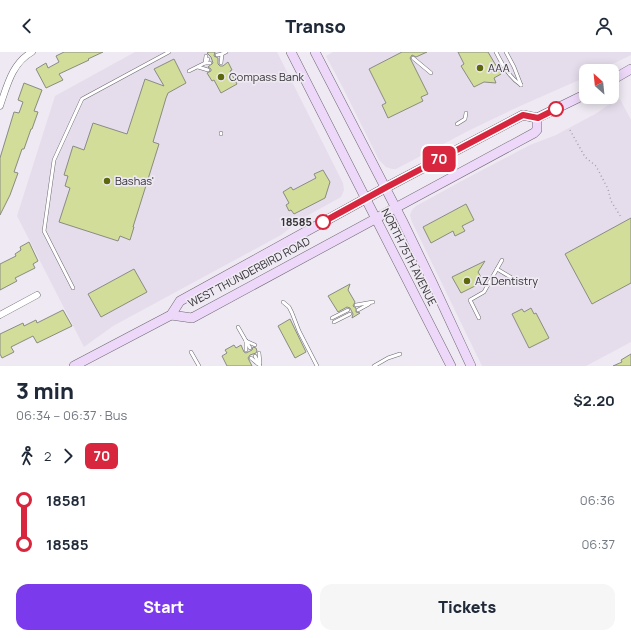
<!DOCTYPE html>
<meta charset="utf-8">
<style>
:root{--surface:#fff;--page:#f6f6f7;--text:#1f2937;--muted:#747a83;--accent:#7c3aed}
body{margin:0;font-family:Manrope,sans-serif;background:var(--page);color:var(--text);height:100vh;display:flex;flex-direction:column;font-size:15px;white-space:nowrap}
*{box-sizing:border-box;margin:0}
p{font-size:13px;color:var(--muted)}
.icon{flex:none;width:22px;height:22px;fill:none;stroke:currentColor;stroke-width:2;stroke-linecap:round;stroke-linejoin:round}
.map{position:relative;height:314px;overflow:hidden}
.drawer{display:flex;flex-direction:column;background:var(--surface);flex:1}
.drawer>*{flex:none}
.badge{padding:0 8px;border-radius:6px;font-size:14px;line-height:26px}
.needle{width:26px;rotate:333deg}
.tools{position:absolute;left:579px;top:12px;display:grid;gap:8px}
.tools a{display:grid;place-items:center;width:40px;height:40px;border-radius:8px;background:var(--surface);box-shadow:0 2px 10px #0003;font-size:20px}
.map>.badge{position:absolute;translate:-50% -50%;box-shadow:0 0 0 2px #fff}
.legs{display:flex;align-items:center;gap:6px;height:44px;padding:0 16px;font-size:13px}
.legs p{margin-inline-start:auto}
.summary{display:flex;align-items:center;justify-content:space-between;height:68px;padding:0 16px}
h1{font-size:22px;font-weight:800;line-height:30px}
.action{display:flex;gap:8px;margin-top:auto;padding:8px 16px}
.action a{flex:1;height:46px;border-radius:12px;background:var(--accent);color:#fff;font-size:16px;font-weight:800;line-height:46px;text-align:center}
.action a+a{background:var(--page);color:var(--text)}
ul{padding:0 16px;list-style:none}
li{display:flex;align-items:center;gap:14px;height:44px;font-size:15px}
li i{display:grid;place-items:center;width:6px;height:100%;margin:0 5px;background:currentColor}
li i::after{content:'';width:10px;height:10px;margin:-5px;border:3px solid;border-radius:50%;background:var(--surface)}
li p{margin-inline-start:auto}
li:first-child i{background:linear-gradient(#0000 50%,currentColor 0)}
li:last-child i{background:linear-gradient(currentColor 50%,#0000 0)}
header{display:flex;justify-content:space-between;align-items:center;height:52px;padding:0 16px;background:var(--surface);font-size:18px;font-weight:800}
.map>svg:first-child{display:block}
</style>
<header><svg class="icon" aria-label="back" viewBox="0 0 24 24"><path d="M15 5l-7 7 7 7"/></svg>Transo<svg class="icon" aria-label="person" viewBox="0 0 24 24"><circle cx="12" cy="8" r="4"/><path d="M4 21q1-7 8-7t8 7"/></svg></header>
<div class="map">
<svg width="631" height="314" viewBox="0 0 631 314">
<rect width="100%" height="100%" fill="#eee9f2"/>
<g fill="#e6ddec">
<path d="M135,0H277L343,131L344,138L341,145L303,166L281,183L113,274L84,295L17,164L55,44Z"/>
<path d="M333,0H631V3L599,19H586V25L520,54L468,79L396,117H392L386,115L379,108L342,34L326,4Z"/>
<path d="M619,45L631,68V290L586,314H482L412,170L410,163L412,158L416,154L469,125L530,93L556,83L597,61Z"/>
</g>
<g fill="#d1dd99" stroke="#8a8b83">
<path d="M64,0H103L88,7L89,8L59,22L63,28L46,36L36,17L46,11L48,16L59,10L56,4Z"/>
<path d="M209,0H215L214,4L218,6V12L220,14H223L228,10L232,18L230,19L237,32L221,41L214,28L212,29L207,21L211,19V17L208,15L213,11L211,5L207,1Z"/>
<path d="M402,0H427L416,5L412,3L410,6L428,42L421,45L423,49L388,66L382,53L386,51L369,17Z"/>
<path d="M458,0H488L501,22L494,26L496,31L484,30L474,35L461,14L464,12Z"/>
<path d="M174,7L186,31L168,41L166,46L153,90L159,92L133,175H134L130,188L120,184L118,189L59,170L70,136L65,134L68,124L64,123L73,94L84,98L93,71L127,82L145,27L164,34L154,17Z"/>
<path d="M24,31L42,38L34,59L38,60L32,77H31L24,97H22L14,120L18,121L10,143L0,163V106L14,60L19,61L23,50L18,48Z"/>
<path d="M323,118L330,130L325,146L294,162L291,158L289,159L286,153L289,151L283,140L291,135L293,138L316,126L314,122Z"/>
<path d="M466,152L474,168L462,174L465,179L455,184L453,179L431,191L423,175Z"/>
<path d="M631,166V231L592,252L565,202Z"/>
<path d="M29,190L38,209L33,212L35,216L15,226L17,229L0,238V212L16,204L15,202L21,198L20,195Z"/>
<path d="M485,209L478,220L481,225L477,233L461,241L452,225Z"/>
<path d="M134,217L147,240L101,265L88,242Z"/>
<path d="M350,232L348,238L355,250L353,254L356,256V260L360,261L352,266L353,262L350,256L347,255L338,260L328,244Z"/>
<path d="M531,256L534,262L536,261L549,286L529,296L512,262L522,257L524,260Z"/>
<path d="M63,258L72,274L37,291L33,284L11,295L14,300L2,306L0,302V282L23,271L24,274L36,268L37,271Z"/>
<path d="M290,267L306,300L295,306L278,274Z"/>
<path d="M234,293L236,296L241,293L244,300L246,301L252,298L253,295L256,296L257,299L256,301L250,303L248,306L252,314H227L222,304L227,301L225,298Z"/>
<path d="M631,302V314H613L622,310L621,308Z"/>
</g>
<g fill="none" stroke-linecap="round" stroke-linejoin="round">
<defs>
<g id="lane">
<path d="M496,0C502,12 509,25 521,33"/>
<path d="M506,0L514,15L521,33"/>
<path d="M217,3L222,2L226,0"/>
<path d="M206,4L205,11H210"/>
<path d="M413,6L431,21"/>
<path d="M221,11L222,2"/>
<path d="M198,15L208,18"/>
<path d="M189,19L205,11L208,7"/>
<path d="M457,72L465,67L466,61"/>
<path d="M221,82V81"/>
<path d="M497,217L512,226"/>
<path d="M73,236L44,179L54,108L82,47L169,0"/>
<path d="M283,250L289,255L292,261L299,279L317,314"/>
<path d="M356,253L373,250"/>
<path d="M358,258L369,252"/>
<path d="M332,266L348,258"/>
<path d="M479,266L470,248L484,240L502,208"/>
<path d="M334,270L350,262"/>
<path d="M238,275L250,296"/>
<path d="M246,289L255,293"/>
<path d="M246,289V298"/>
<path d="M191,300L199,314"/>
<path d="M259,301L260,311"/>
<path d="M255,304L260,314"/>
<path d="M251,306L258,312"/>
<path d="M374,314L388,306L400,302"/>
</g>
<g id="street">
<path d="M0,54C7,34 12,11 32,0"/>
<path d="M0,263L37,243"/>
</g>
<g id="secondary">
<path d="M291,0L451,314"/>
<path d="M315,0L402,168L432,230L471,314"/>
<path d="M612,28L631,17"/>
<path d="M171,263L192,266L534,81L537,78V66"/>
<path d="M74,314L171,263L180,249L385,136L523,63L537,66L586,42"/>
</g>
</defs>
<use href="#lane" stroke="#6c6870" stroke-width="4"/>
<use href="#street" stroke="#6c6870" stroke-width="7"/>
<use href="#secondary" stroke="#6c6870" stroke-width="10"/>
<path stroke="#a5a1a8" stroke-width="1.5" stroke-dasharray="1 3" stroke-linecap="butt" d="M570,78L585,105L596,114L608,137L611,149L621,165"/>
<use href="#lane" stroke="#fff" stroke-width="3"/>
<use href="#street" stroke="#fff" stroke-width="6"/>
<use href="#secondary" stroke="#edd8f9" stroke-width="9"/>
</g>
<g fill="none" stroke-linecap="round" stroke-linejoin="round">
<defs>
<path id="line-1" d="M323,170L385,136L523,63L538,66L556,57"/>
</defs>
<use href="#line-1" stroke="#fff" stroke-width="9"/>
<use href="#line-1" stroke="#d7263d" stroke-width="6"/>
</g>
<g fill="#5d670b" stroke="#eee9f2" stroke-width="1.5">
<circle cx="480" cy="16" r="4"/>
<circle cx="221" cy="25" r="4"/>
<circle cx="107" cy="129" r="4"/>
<circle cx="467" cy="229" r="4"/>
</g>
<g fill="#fff" stroke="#d7263d" stroke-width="2">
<circle cx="556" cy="57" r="7"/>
<circle cx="323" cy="170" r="7"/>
</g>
<g text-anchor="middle" stroke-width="3.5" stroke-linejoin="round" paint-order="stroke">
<g font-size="11" fill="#353336" stroke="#eee9f2" text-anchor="start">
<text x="488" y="20">AAA</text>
<text x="229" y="29">Compass Bank</text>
<text x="115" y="133">Bashas'</text>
<text x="475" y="233">AZ Dentistry</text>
</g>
<g font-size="11" font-weight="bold" fill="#353336" stroke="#eee9f2" text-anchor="end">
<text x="312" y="174">18585</text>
</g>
<g font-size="11" fill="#353336" stroke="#eee9f2">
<text transform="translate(409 205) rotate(63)" y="4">NORTH 75TH AVENUE</text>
<text transform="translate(249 220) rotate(-28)" y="4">WEST THUNDERBIRD ROAD</text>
</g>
</g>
</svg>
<div class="tools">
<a><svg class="needle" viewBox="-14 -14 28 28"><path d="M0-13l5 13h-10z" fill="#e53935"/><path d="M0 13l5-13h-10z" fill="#747a83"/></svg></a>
</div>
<b class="badge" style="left:439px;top:107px;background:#d7263d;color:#fff">70</b>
</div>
<section class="drawer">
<div class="summary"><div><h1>3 min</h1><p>06:34 – 06:37 · Bus</p></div><b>$2.20</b></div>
<div class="legs"><svg class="icon" aria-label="walk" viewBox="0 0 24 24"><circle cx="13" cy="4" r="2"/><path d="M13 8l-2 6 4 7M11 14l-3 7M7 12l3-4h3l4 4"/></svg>2<svg class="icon" aria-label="forward" viewBox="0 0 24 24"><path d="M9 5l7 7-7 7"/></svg><b class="badge" style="background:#d7263d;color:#fff">70</b></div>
<ul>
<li><i style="color:#d7263d"></i><b>18581</b><p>06:36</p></li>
<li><i style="color:#d7263d"></i><b>18585</b><p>06:37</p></li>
</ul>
<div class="action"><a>Start</a><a>Tickets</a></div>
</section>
